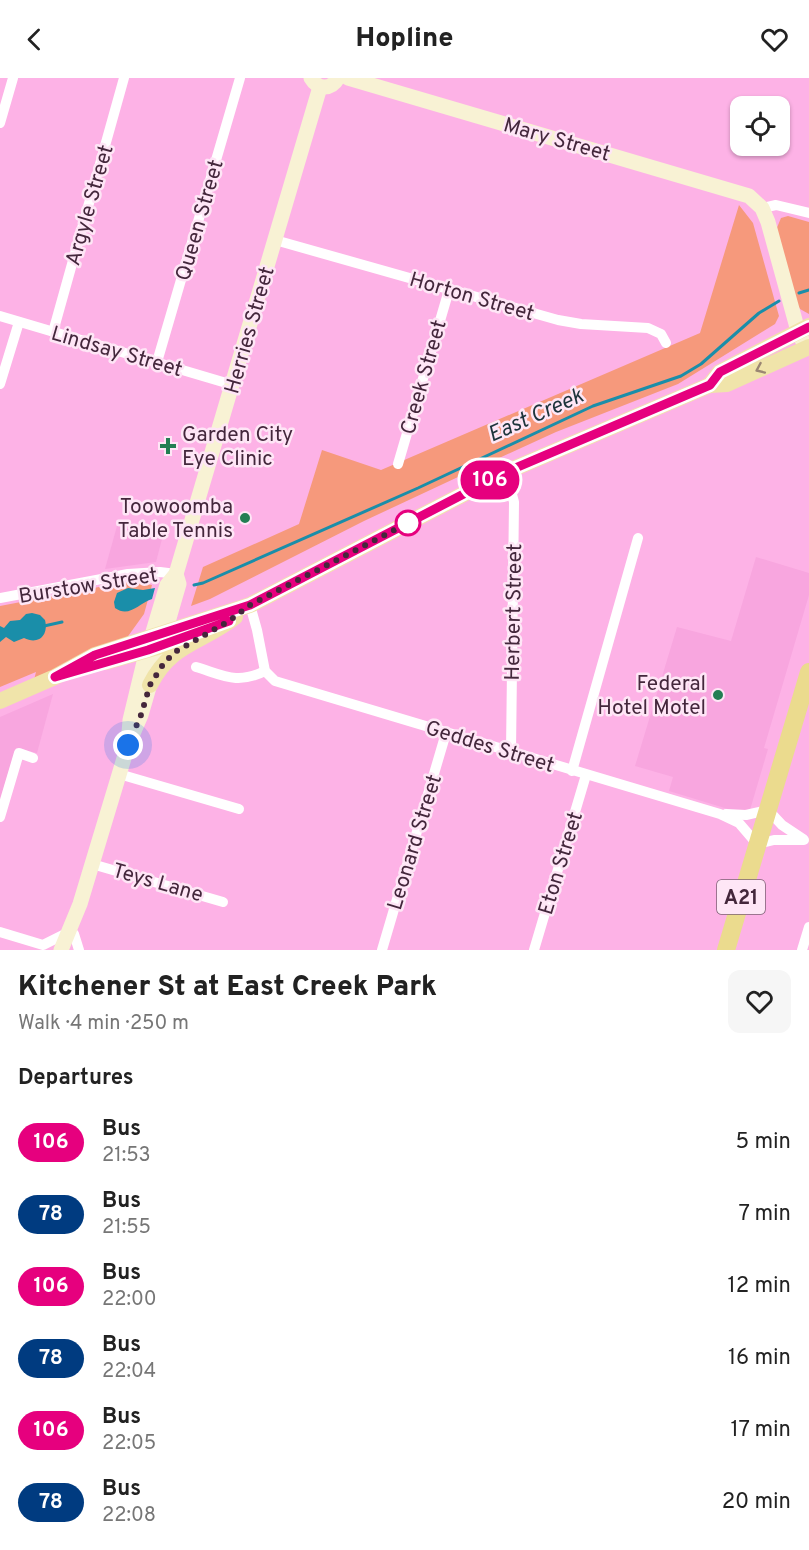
<!DOCTYPE html>
<meta charset="utf-8">
<style>
:root{--surface:#fff;--page:#f6f6f6;--text:#222;--muted:#767676}
body{margin:0;font-family:Overpass,sans-serif;background:var(--page);color:var(--text);height:100vh;display:flex;flex-direction:column;font-size:22px;white-space:nowrap}
*{box-sizing:border-box;margin:0}
p{font-size:20px;color:var(--muted)}
.icon{flex:none;width:33px;height:33px;fill:none;stroke:currentColor;stroke-width:2;stroke-linecap:round;stroke-linejoin:round}
.map{position:relative;height:872px;overflow:hidden}
.details{display:flex;flex-direction:column;background:var(--surface);flex:1}
.details>*{flex:none}
.badge{padding:0 12px;border-radius:20px;font-size:21px;line-height:39px}
.buttons{position:absolute;left:730px;top:18px;display:grid;gap:12px}
.buttons a{display:grid;place-items:center;width:60px;height:60px;border-radius:12px;background:var(--surface);box-shadow:0 2px 4px #0004;font-size:30px}
.you{position:absolute;width:30px;height:30px;margin:-15px;border:4px solid #fff;border-radius:50%;background:#1a73e8;box-shadow:0 0 0 9px #1a73e833}
.map>.badge{position:absolute;translate:-50% -50%;box-shadow:0 0 0 3px #fff}
h2{padding:0 18px;font-size:22px;line-height:54px}
.round{display:grid;place-items:center;flex:none;width:63px;height:63px;border-radius:12px;background:var(--page)}
.head{display:flex;align-items:center;justify-content:space-between;height:102px;padding:0 18px}
h1{font-size:28px;font-weight:800;line-height:45px}
ul{padding:0;list-style:none}
li{display:flex;align-items:center;gap:18px;height:72px;padding:0 18px}
li div{flex:1}
li b{display:block;font-size:22px}
li em{font-style:normal}
li .badge{min-width:66px;font-weight:700;text-align:center}
header{display:flex;justify-content:space-between;align-items:center;height:78px;padding:0 18px;background:var(--surface);font-size:27px;font-weight:800}
.map>svg:first-child{display:block}
</style>
<header><svg class="icon" aria-label="back" viewBox="0 0 24 24"><path d="M15 5l-7 7 7 7"/></svg>Hopline<svg class="icon" aria-label="heart" viewBox="0 0 24 24"><path d="M12 20l-8-8c-3-5 5-10 8-4 3-6 11-1 8 4z"/></svg></header>
<div class="map">
<svg width="809" height="872" viewBox="0 0 809 872">
<rect width="100%" height="100%" fill="#fdb2e6"/>
<g fill="#f8a6df">
<path d="M117,448L162,461L156,484L105,491Z"/>
<path d="M756,479L809,495V517L764,670L768,671L750,732L741,735L669,713L673,699L635,688L677,549L731,563Z"/>
<path d="M53,616L37,675L16,670L0,721V639Z"/>
</g>
<g fill="#f6997c">
<path d="M739,127L753,145L779,238L775,246L678,306L556,354L473,392L364,443L210,521L191,528L203,489L299,446L322,372L381,392L700,255Z"/>
<path d="M788,138L809,144V236L800,231L797,226L776,152L781,140Z"/>
<path d="M130,503L152,507L144,536L126,561L34,602L36,594L0,609V528Z"/>
</g>
<g fill="#1a8ea9">
<path d="M128,510L143,512L155,510L152,521C138,526 129,540 115,530L114,524L117,515Z"/>
<path d="M32,535L40,537L45,542C49,558 38,567 24,560L14,564L6,559L0,564V548L4,550L10,543L20,542L26,536Z"/>
</g>
<g fill="none" stroke-linecap="round" stroke-linejoin="round">
<g stroke="#1a8ea9" stroke-width="3">
<path d="M799,215L809,212"/>
<path d="M194,507L203,505L418,410L593,328L681,298L701,286L759,235L779,223"/>
<path d="M44,548L62,544"/>
</g>
<g stroke="#fff" stroke-width="10">
<path d="M0,45L13,0"/>
<path d="M762,130L776,127L809,135"/>
<path d="M275,162L558,242L581,246L648,250L661,256L666,265"/>
<path d="M0,238L233,307"/>
<path d="M53,254L124,0"/>
<path d="M157,284L240,0"/>
<path d="M0,306L19,244"/>
<path d="M398,386L449,212"/>
<path d="M506,394L514,424L511,674"/>
<path d="M0,520L128,496L160,494L176,496"/>
<path d="M250,527L257,552L265,593L275,603L720,736L739,745L757,766L774,762H804"/>
<path d="M196,589C223,597 237,607 265,593"/>
<path d="M572,693L638,460"/>
<path d="M119,696L239,731"/>
<path d="M726,736L746,737L768,732L782,747L803,761"/>
<path d="M0,739L19,675L33,680"/>
<path d="M92,786L223,824"/>
<path d="M0,854L43,867L69,854"/>
<path d="M74,856L79,872"/>
<path d="M382,872L446,655"/>
<path d="M534,872L586,697"/>
<path d="M802,872L809,849"/>
</g>
<g stroke="#f8f2d4" stroke-width="15">
<path d="M311,0C318,12 331,12 338,0"/>
<path d="M348,0L749,118L762,130L768,144L798,253L806,270"/>
<path d="M128,667L130,642L144,584L167,507L176,496L320,9"/>
<path d="M61,872L80,826L128,667L141,637L179,506L176,496"/>
</g>
<g stroke="#f0e4aa" stroke-width="16">
<path d="M710,307L720,294L809,248"/>
<path d="M105,584L161,568"/>
<path d="M150,607C171,565 202,565 235,539"/>
<path d="M0,623L55,599L95,577L250,527L506,394L710,307L727,306L809,269"/>
</g>
<path stroke="#ebdb8e" stroke-width="18" d="M726,872L809,594"/>
</g>
<defs><path id="oneway-chevron" d="M-2-3.5L2.5 0L-2 3.5" fill="none" stroke-width="1.6" stroke-linecap="round" stroke-linejoin="round" transform="scale(1.5)"/></defs>
<use stroke="#9a8673" href="#oneway-chevron" transform="translate(760 291) rotate(156)"/>
<g fill="none" stroke-linecap="round" stroke-linejoin="round">
<defs>
<path id="line" d="M229,543L148,572L55,599L95,577L250,527L506,394L710,307L720,294L809,249"/>
</defs>
<use href="#line" stroke="#fff" stroke-width="14"/>
<use href="#line" stroke="#e6007e" stroke-width="9"/>
<path stroke="#44273c" stroke-width="6" stroke-dasharray="0 10.8" d="M128,667L141,637L150,607L164,585L175,574L229,543L250,527L408,445"/>
</g>
<g fill="#237e53" stroke="#fee6f6" stroke-width="2">
<path d="M165 359h6v6h6v6h-6v6h-6v-6h-6v-6h6z"/>
<circle cx="245" cy="440" r="6"/>
<circle cx="718" cy="617" r="6"/>
</g>
<circle fill="#fff" stroke="#e6007e" stroke-width="3" cx="408" cy="445" r="12"/>
<g text-anchor="middle" stroke-width="5" stroke-linejoin="round" paint-order="stroke">
<rect fill="#fee6f6" stroke="#7c6074" stroke-width="1.5" x="717" y="802" width="48" height="34" rx="4.5"/>
<g font-size="20" font-weight="bold" fill="#44273c">
<text x="741" y="826">A21</text>
</g>
<g font-size="21" fill="#44273c" stroke="#fee6f6">
<text transform="translate(557 61) rotate(16)" y="7">Mary Street</text>
<text transform="translate(89 127) rotate(-74)" y="7">Argyle Street</text>
<text transform="translate(199 142) rotate(-74)" y="7">Queen Street</text>
<text transform="translate(472 218) rotate(16)" y="7">Horton Street</text>
<text transform="translate(249 252) rotate(-74)" y="7">Herries Street</text>
<text transform="translate(117 273) rotate(16)" y="7">Lindsay Street</text>
<text transform="translate(423 299) rotate(-74)" y="7">Creek Street</text>
<text transform="translate(88 507) rotate(-9)" y="7">Burstow Street</text>
<text transform="translate(513 534) rotate(-89)" y="7">Herbert Street</text>
<text transform="translate(490 668) rotate(17)" y="7">Geddes Street</text>
<text transform="translate(414 764) rotate(-73)" y="7">Leonard Street</text>
<text transform="translate(560 785) rotate(-73)" y="7">Eton Street</text>
<text transform="translate(158 804) rotate(16)" y="7">Teys Lane</text>
</g>
<g font-size="21" fill="#44273c" stroke="#fee6f6" text-anchor="end">
<text x="182" y="363" text-anchor="start">Garden City<tspan x="182" dy="24">Eye Clinic</tspan></text>
<text x="233" y="435">Toowoomba<tspan x="233" dy="24">Table Tennis</tspan></text>
<text x="706" y="612">Federal<tspan x="706" dy="24">Hotel Motel</tspan></text>
</g>
<g font-size="22" font-style="italic" fill="#1d343b" stroke="#fee6f6">
<text transform="translate(535 336) rotate(-24)" y="8">East Creek</text>
</g>
</g>
</svg>
<div class="buttons">
<a><svg class="icon" aria-label="locate" viewBox="0 0 24 24"><circle cx="12" cy="12" r="6"/><path d="M12 2v4M12 18v4M2 12h4M18 12h4"/></svg></a>
</div>
<div class="you" style="left:128px;top:667px"></div>
<b class="badge" style="left:490px;top:402px;background:#e6007e;color:#fff">106</b>
</div>
<section class="details">
<div class="head"><div><h1>Kitchener St at East Creek Park</h1><p>Walk · 4 min · 250 m</p></div><a class="round"><svg class="icon" aria-label="heart" viewBox="0 0 24 24"><path d="M12 20l-8-8c-3-5 5-10 8-4 3-6 11-1 8 4z"/></svg></a></div>
<h2>Departures</h2>
<ul>
<li><span class="badge" style="background:#e6007e;color:#fff">106</span><div><b>Bus</b><p>21:53</p></div><em>5 min</em></li>
<li><span class="badge" style="background:#003b80;color:#fff">78</span><div><b>Bus</b><p>21:55</p></div><em>7 min</em></li>
<li><span class="badge" style="background:#e6007e;color:#fff">106</span><div><b>Bus</b><p>22:00</p></div><em>12 min</em></li>
<li><span class="badge" style="background:#003b80;color:#fff">78</span><div><b>Bus</b><p>22:04</p></div><em>16 min</em></li>
<li><span class="badge" style="background:#e6007e;color:#fff">106</span><div><b>Bus</b><p>22:05</p></div><em>17 min</em></li>
<li><span class="badge" style="background:#003b80;color:#fff">78</span><div><b>Bus</b><p>22:08</p></div><em>20 min</em></li>
</ul>
</section>
